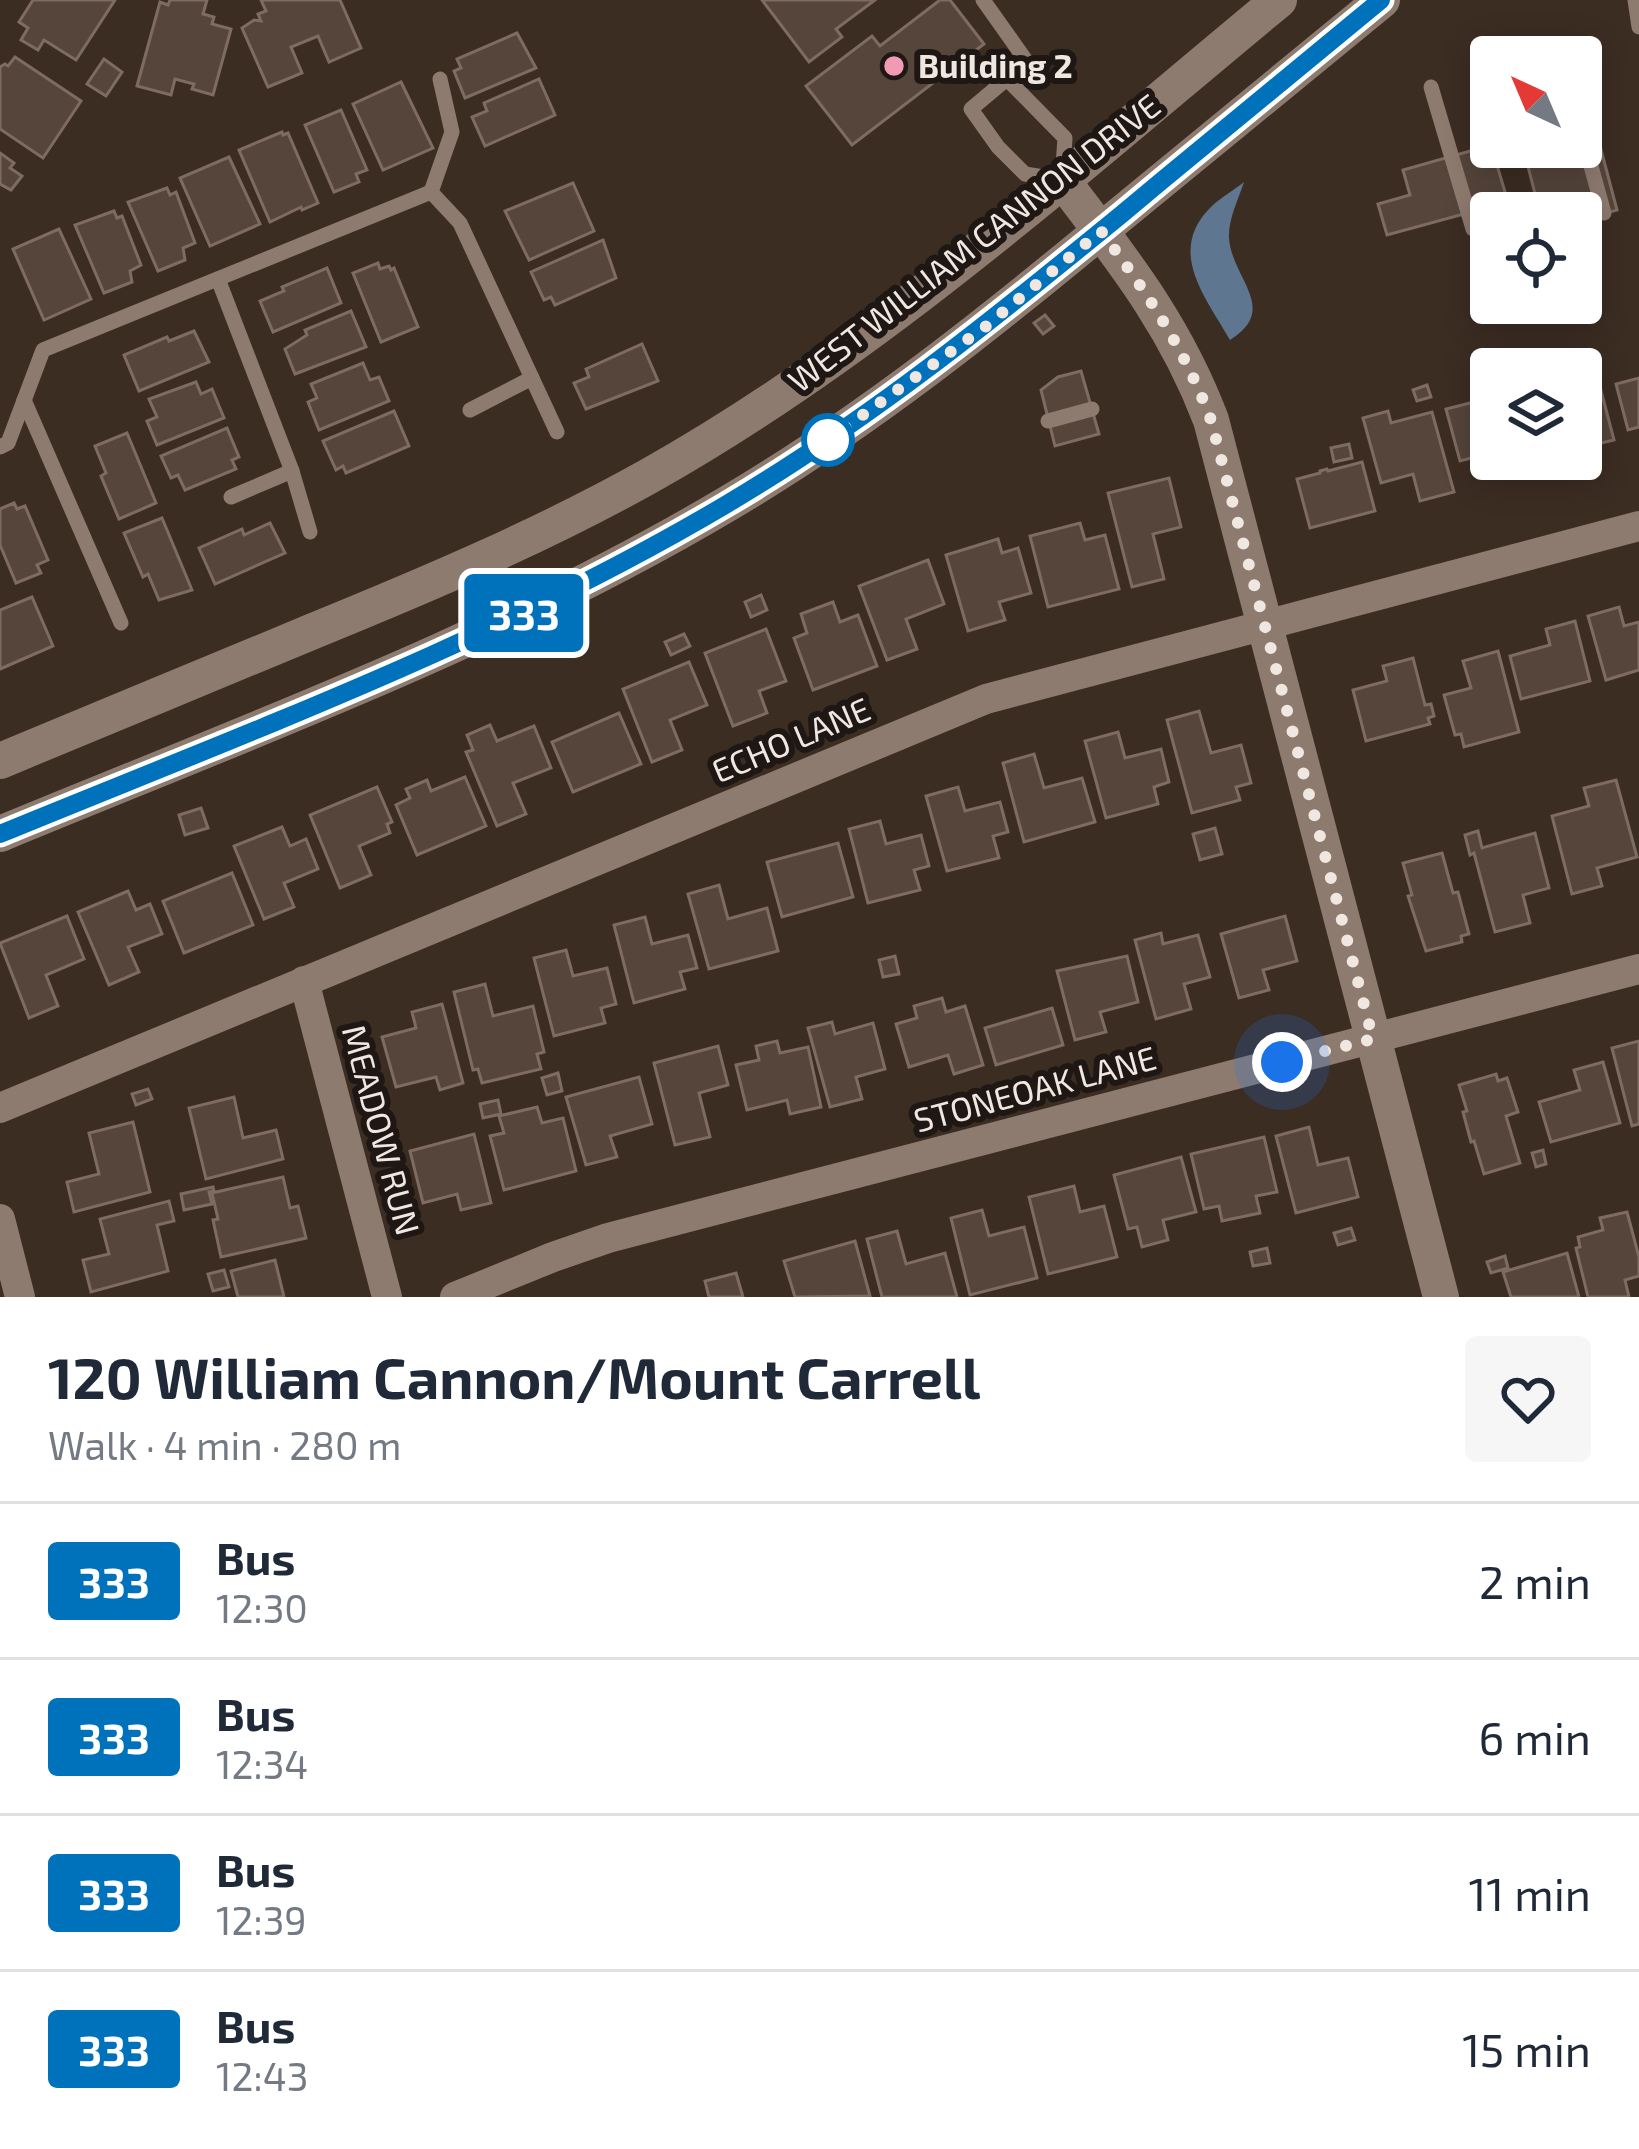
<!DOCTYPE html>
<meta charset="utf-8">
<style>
:root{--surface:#fff;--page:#f6f6f7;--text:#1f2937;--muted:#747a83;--line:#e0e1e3}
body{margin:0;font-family:"Exo 2",sans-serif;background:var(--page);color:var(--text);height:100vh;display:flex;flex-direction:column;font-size:45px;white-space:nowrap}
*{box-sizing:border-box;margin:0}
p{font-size:39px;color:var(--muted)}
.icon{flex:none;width:66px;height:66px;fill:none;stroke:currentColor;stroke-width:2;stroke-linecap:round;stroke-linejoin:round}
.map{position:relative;height:1297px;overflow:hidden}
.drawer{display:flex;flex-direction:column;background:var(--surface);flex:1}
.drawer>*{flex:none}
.badge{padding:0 24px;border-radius:9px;font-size:42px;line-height:78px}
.needle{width:78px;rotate:316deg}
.controls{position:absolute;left:1470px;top:36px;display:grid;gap:24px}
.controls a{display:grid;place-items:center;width:132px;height:132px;border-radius:12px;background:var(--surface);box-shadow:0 6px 30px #0003;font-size:60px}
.you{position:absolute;width:60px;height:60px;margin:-30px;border:9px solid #fff;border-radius:50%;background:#1a73e8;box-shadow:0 0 0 18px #1a73e833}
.map>.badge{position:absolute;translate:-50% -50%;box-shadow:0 0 0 6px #fff}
.round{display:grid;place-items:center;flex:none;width:126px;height:126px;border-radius:12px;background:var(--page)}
.overview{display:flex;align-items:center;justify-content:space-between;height:204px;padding:0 48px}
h1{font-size:57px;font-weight:700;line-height:90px}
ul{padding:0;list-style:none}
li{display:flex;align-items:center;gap:36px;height:156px;padding:0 48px;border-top:3px solid var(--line)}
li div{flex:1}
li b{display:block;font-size:45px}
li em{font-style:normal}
li .badge{min-width:132px;font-weight:700;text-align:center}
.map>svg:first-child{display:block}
</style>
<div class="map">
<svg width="1639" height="1297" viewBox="0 0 1639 1297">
<rect width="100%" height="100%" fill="#3c2d23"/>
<path fill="#5e7690" d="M1244,182C1238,200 1228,220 1229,238C1232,279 1280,309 1230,340C1205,296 1165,250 1213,205C1222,197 1234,190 1244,182Z"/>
<g fill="#55453b" stroke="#7e6b61" stroke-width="3">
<path d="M33,0H115L76,60L44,40L38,50L21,40L28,28L19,22Z"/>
<path d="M170,0H207L203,14L214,17L212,24L231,29L213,95L192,89L194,84L175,79L171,95L137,86L160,2L168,5Z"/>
<path d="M261,0H340L361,48L329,62L318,36L291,47L302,73L268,87L242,28L254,20L261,21L258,14L266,11Z"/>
<path d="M762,0H875L836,29L842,37L809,62Z"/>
<path d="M940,0H950L984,44L852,145L806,86L872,36L880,46Z"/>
<path d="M517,33L536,68L465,98L454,71L461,68L457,59Z"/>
<path d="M15,57L81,101L43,158L0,129V67L5,64L8,66Z"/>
<path d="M104,59L122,72L106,96L87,84Z"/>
<path d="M1581,74L1617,210L1581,220V213H1540L1523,147H1581Z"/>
<path d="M539,79L555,115L485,146L472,117L487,111L484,103Z"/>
<path d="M401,82L433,148L383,170L353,104Z"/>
<path d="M341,110L367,170L356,174L359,182L334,192L305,125Z"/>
<path d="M282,132L283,135L288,133L318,203L302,210L301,207L297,209L270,222L239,150Z"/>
<path d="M1491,145L1508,202L1387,235L1378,204L1410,195L1403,170Z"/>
<path d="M0,153L14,163L10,168L22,176L11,190L0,184Z"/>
<path d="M229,157L260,224L210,246L180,178Z"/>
<path d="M573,183L594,231L529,260L505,211Z"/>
<path d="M167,188L170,195L176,192L195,243L183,248L185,260L158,271L128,202Z"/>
<path d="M114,211L117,218L122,216L141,265L130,271L132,282L104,293L75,225Z"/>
<path d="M59,229L91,299L44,320L13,249Z"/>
<path d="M603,240L616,278L555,305L551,297L544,300L531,272Z"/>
<path d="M378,263L380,269L389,266L391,270L394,268L418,327L381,342L353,273Z"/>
<path d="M327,268L341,303L273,332L260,301L284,291L282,287Z"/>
<path d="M351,311L366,347L295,374L285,349L307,335L305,330Z"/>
<path d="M1045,315L1054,326L1043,334L1034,323Z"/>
<path d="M194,331L209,362L139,391L124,355L167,337L169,341Z"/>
<path d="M642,344L658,381L586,409L574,383L589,377L586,369Z"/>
<path d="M363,363L370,380L379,377L389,401L319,430L308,402L317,398L311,384Z"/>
<path d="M1081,371L1099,434L1055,446L1041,390L1058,377Z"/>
<path d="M1639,378V427L1628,430L1616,384Z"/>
<path d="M196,382L201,394L212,389L224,418L157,445L147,421L157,417L149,399Z"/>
<path d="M1599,383L1614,440L1581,448V388Z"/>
<path d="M1427,385L1431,397L1417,401L1413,390Z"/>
<path d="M1491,387V453L1460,461L1446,409L1482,400L1488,397L1485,388Z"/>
<path d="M394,411L409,446L346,473L343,466L336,470L323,441Z"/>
<path d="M1388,411L1391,423L1432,412L1454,492L1420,501L1413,474L1381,483L1363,418Z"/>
<path d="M227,428L239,457L232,460L236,469L185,490L178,475L171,478L161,456Z"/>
<path d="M127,433L156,503L119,519L101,476L106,473L95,446Z"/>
<path d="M1349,444L1352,458L1334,462L1331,448Z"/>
<path d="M1362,462L1375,511L1310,528L1297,479L1320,473V471L1327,469L1328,471Z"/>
<path d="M1169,478L1181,527L1153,534L1164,579L1132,587L1108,493Z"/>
<path d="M14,503L17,509L25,506L48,560L37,565L41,573L16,583L0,545V509Z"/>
<path d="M162,518L192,590L159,600L148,574L143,577L124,533Z"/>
<path d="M270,523L285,553L215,584L199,548L242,529L244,535Z"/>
<path d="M1080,523L1085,540L1105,535L1119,589L1048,607L1030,536Z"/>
<path d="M998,539L1002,553L1018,548L1031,593L999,602L1005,620L968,631L946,555Z"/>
<path d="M928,560L944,604L906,619L917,649L887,660L859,586Z"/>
<path d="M761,595L767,610L751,617L745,602Z"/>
<path d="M32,597L53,646L0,669V610Z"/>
<path d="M833,602L840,622L858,615L877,666L813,690L794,638L807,633L801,614Z"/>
<path d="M1619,607L1624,626L1639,622V670L1606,680L1588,616Z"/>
<path d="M1575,621L1590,681L1521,699L1510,656L1550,645L1546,629Z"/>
<path d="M766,629L786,681L759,691L767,713L733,726L705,653Z"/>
<path d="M684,634L690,646L671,655L665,642Z"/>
<path d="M1498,651L1519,732L1464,747L1461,734L1455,735L1444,695L1471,688L1463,661Z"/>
<path d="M1413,658L1425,705L1431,704L1434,716L1428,718L1430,724L1366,741L1353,690L1387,681L1383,666Z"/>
<path d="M689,662L707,705L670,720L682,750L652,762L623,689Z"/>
<path d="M1199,711L1211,753L1241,745L1251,783L1236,787L1240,800L1192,813L1167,720Z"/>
<path d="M619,713L641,764L573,792L552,742Z"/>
<path d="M490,725L497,741L534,726L551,768L513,783L526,814L497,826L466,752L473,750L467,735Z"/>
<path d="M1118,732L1125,758L1161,749L1169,782L1154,787L1158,804L1106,818L1085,741Z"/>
<path d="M1034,754L1044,788L1082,778L1095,822L1024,842L1003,763Z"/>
<path d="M465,777L486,826L417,855L396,805L410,798L406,789L427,780L431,791Z"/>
<path d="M1616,780L1637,857L1597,868L1602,886L1572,894L1552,816L1589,806L1584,788Z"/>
<path d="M377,787L392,822L387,824L390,833L359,846L371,875L340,888L310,815Z"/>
<path d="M958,787L965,811L1000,802L1008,832L993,836L999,858L947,871L926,796Z"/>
<path d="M201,808L208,828L185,835L179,815Z"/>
<path d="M880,821L886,844L921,835L929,866L914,870L920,890L868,903L849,829Z"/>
<path d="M282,827L290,846L306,839L318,869L284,883L294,907L264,919L234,846Z"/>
<path d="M1215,828L1222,854L1200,860L1193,834Z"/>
<path d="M1478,831L1482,848L1535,833L1549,888L1523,895L1530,923L1495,932L1474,853L1470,855L1465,835Z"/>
<path d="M838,843L853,897L782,917L767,862Z"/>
<path d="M1442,853L1453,893L1458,892L1469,934L1461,936L1462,942L1426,951L1408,896L1412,895L1403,863Z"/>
<path d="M232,873L253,925L184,953L163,901Z"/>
<path d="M719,885L728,919L767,908L778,951L709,969L688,894Z"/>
<path d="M128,891L136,910L150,904L162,934L128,947L139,972L109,985L78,912Z"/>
<path d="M67,916L84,959L46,975L58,1006L29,1018L0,943Z"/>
<path d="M1285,916L1297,961L1263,970L1269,990L1239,998L1221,934Z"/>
<path d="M645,917L652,944L688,935L697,968L680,972L685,989L634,1003L614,925Z"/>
<path d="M1161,933L1163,944L1198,935L1210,977L1184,984L1191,1009L1156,1019L1135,940Z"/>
<path d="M566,950L573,976L607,968L616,1004L601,1008L605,1023L554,1036L534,958Z"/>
<path d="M895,956L899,974L883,977L879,960Z"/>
<path d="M1127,956L1138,1002L1100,1012L1106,1032L1075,1040L1057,971Z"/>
<path d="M485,984L493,1016L533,1006L544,1052L537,1054L541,1069L482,1083L478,1069L473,1070L454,992Z"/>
<path d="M942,998L946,1012L965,1006L983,1065L954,1074L948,1055L909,1067L896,1024L917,1018L914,1006Z"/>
<path d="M442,1004L463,1083L440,1090L436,1077L396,1087L382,1037L416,1028L412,1012Z"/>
<path d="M1052,1008L1063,1045L996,1065L985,1028Z"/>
<path d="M832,1022L835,1034L873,1023L885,1069L856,1077L862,1099L830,1107L808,1028Z"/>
<path d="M777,1041L780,1053L808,1047L821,1107L790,1114L787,1100L747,1110L736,1065L759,1060L756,1046Z"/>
<path d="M1639,1041V1124L1632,1126L1612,1048Z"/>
<path d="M718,1046L728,1085L699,1093L710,1137L675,1145L654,1063Z"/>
<path d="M1603,1062L1620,1123L1551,1142L1539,1102L1580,1090L1574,1070Z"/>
<path d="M558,1073L562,1091L547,1095L542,1078Z"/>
<path d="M1496,1074L1498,1081L1507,1078L1518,1112L1506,1116L1520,1163L1484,1174L1474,1141L1471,1142L1463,1112L1467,1111L1459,1085Z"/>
<path d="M639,1077L652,1124L610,1136L617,1157L586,1165L566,1097Z"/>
<path d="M148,1089L152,1099L136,1105L132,1094Z"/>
<path d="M234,1097L243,1138L276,1130L283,1159L206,1179L189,1108Z"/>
<path d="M498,1100L501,1114L483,1118L480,1104Z"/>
<path d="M537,1107L542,1123L563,1118L576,1171L504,1190L490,1136L504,1133L499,1116Z"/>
<path d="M133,1122L150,1192L74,1212L67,1182L99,1174L89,1133Z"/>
<path d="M1309,1127L1318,1165L1348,1158L1358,1197L1296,1213L1276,1136Z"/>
<path d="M474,1134L491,1203L461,1210L457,1194L423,1203L410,1151Z"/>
<path d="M1264,1137L1277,1192L1256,1196L1260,1213L1222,1221L1219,1206L1204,1209L1191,1154Z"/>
<path d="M1543,1150L1546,1164L1536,1167L1532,1153Z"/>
<path d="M1181,1157L1196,1212L1163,1220L1168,1240L1142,1247L1137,1227L1128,1229L1114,1175Z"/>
<path d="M283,1177L290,1208L298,1206L306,1238L221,1257L213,1220L218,1219L212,1193Z"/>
<path d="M1074,1186L1080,1212L1104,1206L1117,1257L1048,1274L1029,1197Z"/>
<path d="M213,1187L214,1191L209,1192L212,1204L184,1210L181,1194Z"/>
<path d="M169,1201L174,1221L157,1225L168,1271L91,1292L83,1260L109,1254L100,1219Z"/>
<path d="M982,1210L989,1236L1024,1227L1037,1278L970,1295L951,1218Z"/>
<path d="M1627,1212L1639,1257V1276L1625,1280L1629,1297H1588L1576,1248L1580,1247L1578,1237L1603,1230L1600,1218Z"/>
<path d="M1351,1228L1355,1240L1338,1245L1334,1233Z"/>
<path d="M897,1231L906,1264L945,1253L957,1297H882L867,1239Z"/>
<path d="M855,1241L870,1296L795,1297L784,1261Z"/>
<path d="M1267,1248L1270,1263L1253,1266L1250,1252Z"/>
<path d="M1567,1253L1579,1297H1511L1503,1272Z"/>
<path d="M1505,1256L1508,1268L1491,1273L1487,1262Z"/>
<path d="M275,1260L284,1297H238L231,1271Z"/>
<path d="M224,1270L229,1287L213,1291L208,1274Z"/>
<path d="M736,1273L743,1297H709L705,1281Z"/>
</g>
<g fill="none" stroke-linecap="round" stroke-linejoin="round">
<g stroke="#8e7b70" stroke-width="15">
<path d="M983,0L1027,62L971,109L998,147L1025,174L1062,180L1065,138L1006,78"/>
<path d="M1635,0L1639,27"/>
<path d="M440,79L452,132L431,192L460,223L557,432"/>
<path d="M1431,87L1473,229"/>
<path d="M1581,130L1604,213"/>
<path d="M218,279L292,471L310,532"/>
<path d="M24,400L121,623"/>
<path d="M470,410L532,378"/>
<path d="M1048,421L1092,409"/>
<path d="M0,447L8,443L43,350L431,192"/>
<path d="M231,497L292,471"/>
</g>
<g stroke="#8e7b70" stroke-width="30">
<path d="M304,981L387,1297"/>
<path d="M0,1108L986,699L1639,526"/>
<path d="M0,1219L20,1297"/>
<path d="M455,1297L553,1257L608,1238L1639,969"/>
</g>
<path stroke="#8e7b70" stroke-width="36" d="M1062,180C1123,260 1175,325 1211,420L1441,1297"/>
<g stroke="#8e7b70" stroke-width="36">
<path d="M0,761C104,718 207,675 311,632C426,585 540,537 649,476C877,348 1078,166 1279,0"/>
<path d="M0,834C246,732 498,640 727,504C866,422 991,322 1115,219C1204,146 1293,73 1382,0"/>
</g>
</g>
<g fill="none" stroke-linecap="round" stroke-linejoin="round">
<defs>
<path id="line" d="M0,834C246,733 498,640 727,504C869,420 995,318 1122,214C1208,142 1295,71 1381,0"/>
</defs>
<use href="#line" stroke="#fff" stroke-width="27"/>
<use href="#line" stroke="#0072bc" stroke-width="18"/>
<path stroke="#f1e7e1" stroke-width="12" stroke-dasharray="0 21.6" d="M828,440L985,327L1101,231C1148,294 1183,346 1211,420L1373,1039L1282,1062"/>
</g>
<circle fill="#f19ab4" stroke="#1e1713" stroke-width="4.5" cx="894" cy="66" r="12"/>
<circle fill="#fff" stroke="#0072bc" stroke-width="6" cx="828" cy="440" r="24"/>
<g text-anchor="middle" stroke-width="12" stroke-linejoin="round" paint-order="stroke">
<g font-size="33" font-weight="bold" fill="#f1e7e1" stroke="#1e1713" text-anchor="start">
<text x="918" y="78">Building 2</text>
</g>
<g font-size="33" fill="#f1e7e1" stroke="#1e1713">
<text transform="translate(974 243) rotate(-38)" y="12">WEST WILLIAM CANNON DRIVE</text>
<text transform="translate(791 740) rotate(-23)" y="12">ECHO LANE</text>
<text transform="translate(1035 1089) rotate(-15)" y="12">STONEOAK LANE</text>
<text transform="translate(381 1130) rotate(75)" y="12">MEADOW RUN</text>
</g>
</g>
</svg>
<div class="controls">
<a><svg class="needle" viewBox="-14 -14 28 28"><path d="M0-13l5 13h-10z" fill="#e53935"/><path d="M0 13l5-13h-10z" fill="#747a83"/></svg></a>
<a><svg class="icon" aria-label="locate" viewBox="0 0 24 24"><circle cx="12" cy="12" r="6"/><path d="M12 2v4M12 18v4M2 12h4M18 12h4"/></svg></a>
<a><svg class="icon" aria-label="layers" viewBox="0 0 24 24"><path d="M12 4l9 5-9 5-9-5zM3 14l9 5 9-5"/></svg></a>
</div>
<div class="you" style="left:1282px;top:1062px"></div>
<b class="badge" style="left:524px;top:613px;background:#0072bc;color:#fff">333</b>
</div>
<section class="drawer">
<div class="overview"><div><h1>120 William Cannon/Mount Carrell</h1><p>Walk · 4 min · 280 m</p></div><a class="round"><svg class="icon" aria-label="heart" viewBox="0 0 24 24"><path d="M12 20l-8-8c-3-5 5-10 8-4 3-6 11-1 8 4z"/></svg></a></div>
<ul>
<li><span class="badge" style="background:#0072bc;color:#fff">333</span><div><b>Bus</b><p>12:30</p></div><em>2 min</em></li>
<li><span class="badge" style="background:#0072bc;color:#fff">333</span><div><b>Bus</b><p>12:34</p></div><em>6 min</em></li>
<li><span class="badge" style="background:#0072bc;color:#fff">333</span><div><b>Bus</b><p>12:39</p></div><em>11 min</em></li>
<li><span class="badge" style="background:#0072bc;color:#fff">333</span><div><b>Bus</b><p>12:43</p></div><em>15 min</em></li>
</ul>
</section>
